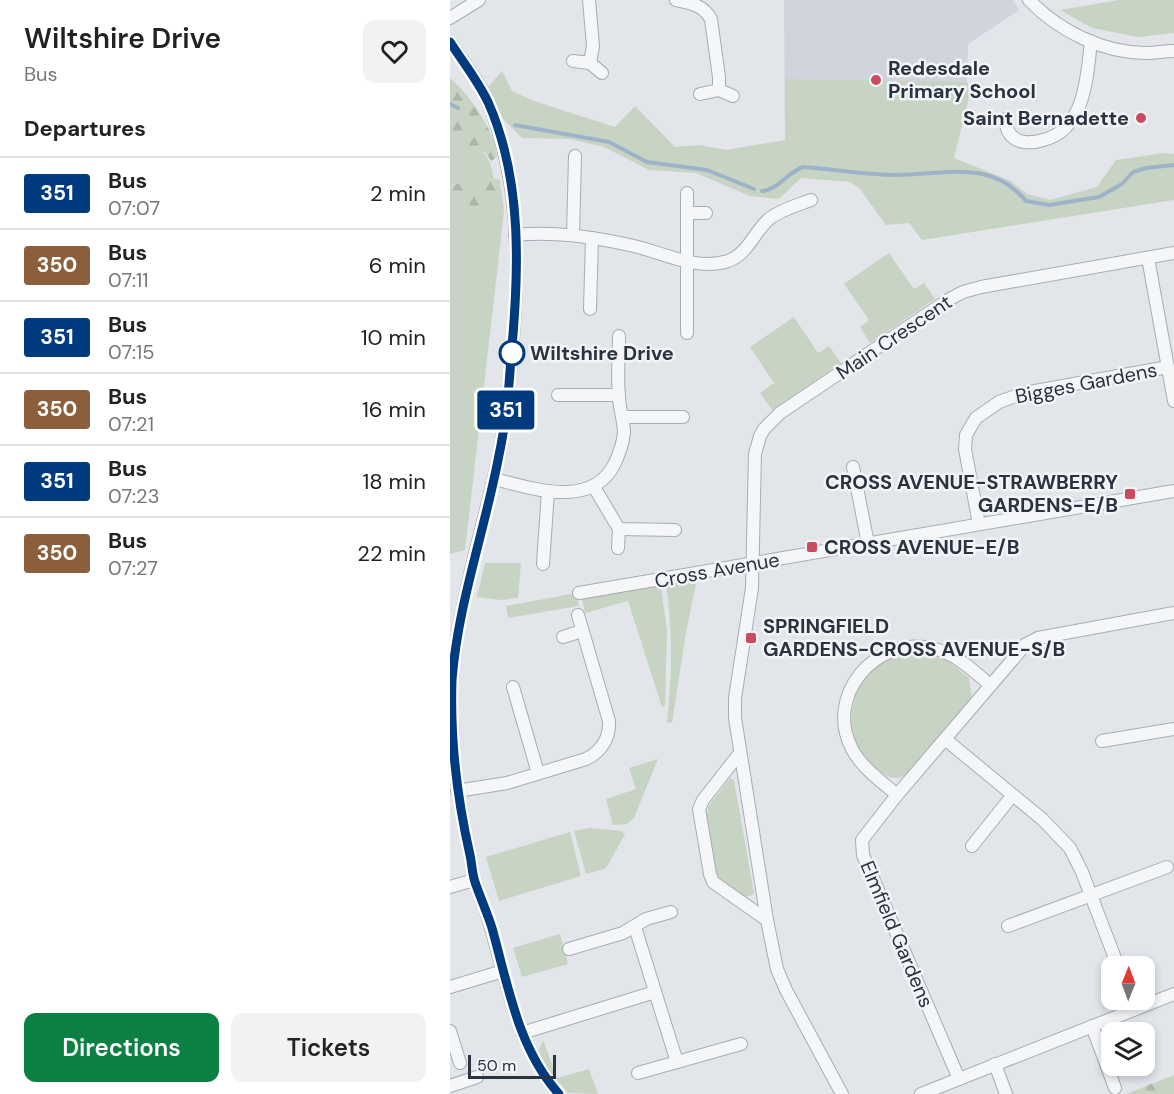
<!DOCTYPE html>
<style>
:root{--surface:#fff;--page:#f2f2f2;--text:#222;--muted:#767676;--line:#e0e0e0;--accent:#0b8043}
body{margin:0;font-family:"DM Sans",sans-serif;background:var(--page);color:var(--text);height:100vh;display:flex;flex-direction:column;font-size:22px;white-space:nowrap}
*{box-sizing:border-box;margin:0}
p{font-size:20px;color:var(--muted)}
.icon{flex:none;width:33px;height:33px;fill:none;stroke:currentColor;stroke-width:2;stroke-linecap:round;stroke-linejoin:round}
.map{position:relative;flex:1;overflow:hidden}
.side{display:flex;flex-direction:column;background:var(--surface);width:450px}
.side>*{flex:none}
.badge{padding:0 12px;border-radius:4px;font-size:21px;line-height:39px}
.needle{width:39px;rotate:1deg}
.tools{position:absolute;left:651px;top:956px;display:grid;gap:12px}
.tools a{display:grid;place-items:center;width:54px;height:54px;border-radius:12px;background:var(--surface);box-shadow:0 3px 9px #0003;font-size:30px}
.scale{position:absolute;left:18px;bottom:15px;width:88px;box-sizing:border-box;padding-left:6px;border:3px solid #2a3341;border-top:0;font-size:16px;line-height:21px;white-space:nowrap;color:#2a3341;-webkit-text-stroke:4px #f2f4f7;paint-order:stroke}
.map>.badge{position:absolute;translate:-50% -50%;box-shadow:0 0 0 3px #fff}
h2{padding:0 24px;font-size:22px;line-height:54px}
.round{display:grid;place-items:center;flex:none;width:63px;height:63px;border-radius:12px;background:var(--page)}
.summary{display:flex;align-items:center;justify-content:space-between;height:102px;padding:0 24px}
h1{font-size:28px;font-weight:600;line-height:45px}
.cta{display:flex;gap:12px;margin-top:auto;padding:12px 24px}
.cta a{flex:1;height:69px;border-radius:12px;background:var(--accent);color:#fff;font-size:24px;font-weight:600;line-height:69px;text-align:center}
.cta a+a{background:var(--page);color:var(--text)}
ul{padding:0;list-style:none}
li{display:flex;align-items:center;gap:18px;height:72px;padding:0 24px;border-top:2px solid var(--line)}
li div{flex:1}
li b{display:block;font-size:22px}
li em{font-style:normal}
li .badge{min-width:66px;font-weight:700;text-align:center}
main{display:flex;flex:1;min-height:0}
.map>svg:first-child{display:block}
</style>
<main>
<section class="side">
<div class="summary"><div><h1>Wiltshire Drive</h1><p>Bus</p></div><a class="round"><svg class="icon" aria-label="heart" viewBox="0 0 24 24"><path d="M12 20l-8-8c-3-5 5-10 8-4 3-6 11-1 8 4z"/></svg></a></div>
<h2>Departures</h2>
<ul>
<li><span class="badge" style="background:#003b80;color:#fff">351</span><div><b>Bus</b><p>07:07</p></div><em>2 min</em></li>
<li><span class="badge" style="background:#8b5e3c;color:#fff">350</span><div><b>Bus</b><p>07:11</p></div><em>6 min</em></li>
<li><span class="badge" style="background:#003b80;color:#fff">351</span><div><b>Bus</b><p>07:15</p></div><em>10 min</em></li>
<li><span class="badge" style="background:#8b5e3c;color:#fff">350</span><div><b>Bus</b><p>07:21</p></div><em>16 min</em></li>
<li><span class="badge" style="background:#003b80;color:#fff">351</span><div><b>Bus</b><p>07:23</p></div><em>18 min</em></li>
<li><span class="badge" style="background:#8b5e3c;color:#fff">350</span><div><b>Bus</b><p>07:27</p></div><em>22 min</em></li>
</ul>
<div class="cta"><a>Directions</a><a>Tickets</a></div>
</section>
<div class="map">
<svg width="724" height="1094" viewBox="0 0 724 1094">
<defs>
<pattern id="forest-firs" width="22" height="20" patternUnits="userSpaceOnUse" patternTransform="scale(1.5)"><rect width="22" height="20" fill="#c7d4c3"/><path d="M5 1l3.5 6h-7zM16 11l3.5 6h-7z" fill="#abb6a9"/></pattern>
</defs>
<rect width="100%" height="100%" fill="#e2e5ea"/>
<path fill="#d0d4dc" d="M334,0H563L569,10L518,44L517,81L520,93L335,140Z"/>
<g fill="#c7d4c3">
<path d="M669,0H724V33L688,37L642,28L610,10Z"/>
<path d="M52,71L62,91L84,101L165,127L185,106L225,147L250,145L276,150L335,140V79L517,82L520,93L504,158L561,181L577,194L600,200L647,187L666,160L714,153L724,154V200L472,240L459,223L436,225L409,188L400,182L351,178L329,199L300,196L246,173L199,170L154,147L120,139L72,138L53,119L38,87Z"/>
<path d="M0,137C29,149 38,146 44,179L0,185Z"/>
<path d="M0,203L54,212L15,550L0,554Z"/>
<path d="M439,253L464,289L474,283L485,299L420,343L410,327L419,320L394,284Z"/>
<path d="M344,317L368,353L379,346L391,363L322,410L310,393L324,383L300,347Z"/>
<path d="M35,563H71L68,598L50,600L27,597Z"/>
<path d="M247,579L236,632L222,723L217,722C222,675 223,631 216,584Z"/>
<path d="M211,585L217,631L215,706L212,707L178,601L135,613L132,599Z"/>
<path d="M126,593L129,606L58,618L56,606Z"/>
<path d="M474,653L497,660L519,678L522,697L455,776C439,781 434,775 423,765C418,759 411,754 407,748C405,744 404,739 403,734C397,706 409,671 437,659C449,654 461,654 474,653Z"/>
<path d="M208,759L184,818L177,824L163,825L156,799L186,789L179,768Z"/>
<path d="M280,778L284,780L304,894L296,897L271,881L264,868L256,824L258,807Z"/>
<path d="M139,828L172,831L175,834L158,865L154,869L136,874L124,831Z"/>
<path d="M120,832L131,876L49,901L36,857Z"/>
<path d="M110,934L118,964L72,977L63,948Z"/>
<path d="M93,1040L107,1078L139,1069L148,1094L118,1093L96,1066L89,1050Z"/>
</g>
<g fill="url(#forest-firs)">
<path d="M0,78C19,94 46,132 47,157L41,161L36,153L0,137Z"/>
<path d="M44,179L50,180L54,212L0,203V185Z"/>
<path d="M724,1075V1094H676Z"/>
</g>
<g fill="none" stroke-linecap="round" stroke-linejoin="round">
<g stroke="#9eb3c9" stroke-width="4">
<path d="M0,104L8,108"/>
<path d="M65,125L159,142L197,162L257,170L304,189"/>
<path d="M312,191C328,190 338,172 353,167C383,169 415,175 446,175C494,175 540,158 576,201L599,205L649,197L672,184L683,172L696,168L724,165"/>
</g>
<defs>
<g id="minor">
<path d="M139,0L143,46L140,63"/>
<path d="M226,0C241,3 253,5 261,19L269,77V90"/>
<path d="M579,0C609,31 653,53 696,53C705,53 715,51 724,51"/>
<path d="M0,18L29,0"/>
<path d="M0,42C14,63 31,84 40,107C72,188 69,278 61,362C58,395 55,428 48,460C32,533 8,606 2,680C0,739 7,798 20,855C22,864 22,873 25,882C30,897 37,912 41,928C58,986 68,1048 109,1094"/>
<path d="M123,61L140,63L152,73"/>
<path d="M250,94L269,90L283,96"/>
<path d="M555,119C556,131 561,140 574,142C581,143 587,142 593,140C635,130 637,77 641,41"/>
<path d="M237,193V333"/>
<path d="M237,213H256"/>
<path d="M65,235C105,231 144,237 184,246C214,253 246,271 278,261C298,254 304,232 319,219C330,210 348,205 361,200"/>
<path d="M123,235L125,156"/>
<path d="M698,258L724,401"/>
<path d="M140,309L142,238"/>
<path d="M108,395H168"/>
<path d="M173,417H233"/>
<path d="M403,467L418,544"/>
<path d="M44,479C82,488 142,510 165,463C169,454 173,443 174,433C174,420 169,409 169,396C167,376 169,356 169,336"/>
<path d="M144,487L169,529L225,530"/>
<path d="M529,524L515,449L516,435L526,418L549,402L574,393L718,367"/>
<path d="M168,548L169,529"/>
<path d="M93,564L98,491"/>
<path d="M129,593L724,491"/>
<path d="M113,637L132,631"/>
<path d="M63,687L88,773"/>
<path d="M495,739L592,819L620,848L632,872L668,966"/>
<path d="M652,741L724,729"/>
<path d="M290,753L253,800L249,809L260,874L263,882L317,920"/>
<path d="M7,791L57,783L136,759C151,752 160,738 159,721L128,615"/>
<path d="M447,795C431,781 412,768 402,749C374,696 425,636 482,648C505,653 523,670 540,685"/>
<path d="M522,846L562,796"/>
<path d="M0,887L24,880"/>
<path d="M558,926L717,867"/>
<path d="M185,927L227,1062"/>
<path d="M119,949L173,933L196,919L221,912"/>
<path d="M0,987L53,971"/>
<path d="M642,1026L665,1088"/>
<path d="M0,1031L10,1063"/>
<path d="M72,1033L205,992"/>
<path d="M545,1064L556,1094"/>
<path d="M188,1073L291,1044"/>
<path d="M509,1079L413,855L412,840L447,795L576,644L588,638L724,613"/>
<path d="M0,1086L27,1077"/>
<path d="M392,1094L336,990L327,969L317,920L285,718V698L302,588L305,454L310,436L314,429L330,413L498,300L513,292L531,287L724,253"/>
<path d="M471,1094L724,994"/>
</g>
</defs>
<use href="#minor" stroke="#a7acb4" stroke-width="14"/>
<use href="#minor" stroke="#f5f6f8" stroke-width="12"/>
</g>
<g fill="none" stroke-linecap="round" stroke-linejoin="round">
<defs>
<path id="line" d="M0,42C13,62 28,81 38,102C73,180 69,274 61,357C59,390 56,423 49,455C35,530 8,603 2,680C0,739 7,798 20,855C22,864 22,873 25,882C30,897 37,912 42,928C58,985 68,1049 109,1094"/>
</defs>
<use href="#line" stroke="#fff" stroke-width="14"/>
<use href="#line" stroke="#003b80" stroke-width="9"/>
</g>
<g fill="#ca4b5e" stroke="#f2f4f7" stroke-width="2">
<circle cx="426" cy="80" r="6"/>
<circle cx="691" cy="118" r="6"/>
<rect x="674" y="488" width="12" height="12" rx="3"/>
<rect x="356" y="541" width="12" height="12" rx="3"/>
<rect x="295" y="632" width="12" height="12" rx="3"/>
</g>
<circle fill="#fff" stroke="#003b80" stroke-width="3" cx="62" cy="353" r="12"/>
<g text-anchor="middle" stroke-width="5" stroke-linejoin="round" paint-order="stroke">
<g font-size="20" font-weight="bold" fill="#2a3341" stroke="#f2f4f7" text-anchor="start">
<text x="438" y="75">Redesdale<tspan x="438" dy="23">Primary School</tspan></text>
<text x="679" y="125" text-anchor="end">Saint Bernadette</text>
<text x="668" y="489" text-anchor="end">CROSS AVENUE-STRAWBERRY<tspan x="668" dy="23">GARDENS-E/B</tspan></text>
<text x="374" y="554">CROSS AVENUE-E/B</text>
<text x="313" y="633">SPRINGFIELD<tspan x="313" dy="23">GARDENS-CROSS AVENUE-S/B</tspan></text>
</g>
<g font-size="20" fill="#2a3341" stroke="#f2f4f7">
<text transform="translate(444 337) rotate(-34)" y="7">Main Crescent</text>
<text transform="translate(636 383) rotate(-11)" y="7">Bigges Gardens</text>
<text transform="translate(267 570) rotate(-10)" y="7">Cross Avenue</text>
<text transform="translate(447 934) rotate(67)" y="7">Elmfield Gardens</text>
</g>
<g font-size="20" font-weight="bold" fill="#2a3341" stroke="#f2f4f7" text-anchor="start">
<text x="80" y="360">Wiltshire Drive</text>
</g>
</g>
</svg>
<div class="tools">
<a><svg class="needle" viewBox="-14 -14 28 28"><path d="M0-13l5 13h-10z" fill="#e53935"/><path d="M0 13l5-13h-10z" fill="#767676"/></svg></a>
<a><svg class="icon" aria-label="layers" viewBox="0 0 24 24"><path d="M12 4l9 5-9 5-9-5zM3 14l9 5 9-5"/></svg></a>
</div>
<div class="scale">50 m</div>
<b class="badge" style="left:56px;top:410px;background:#003b80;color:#fff">351</b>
</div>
</main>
